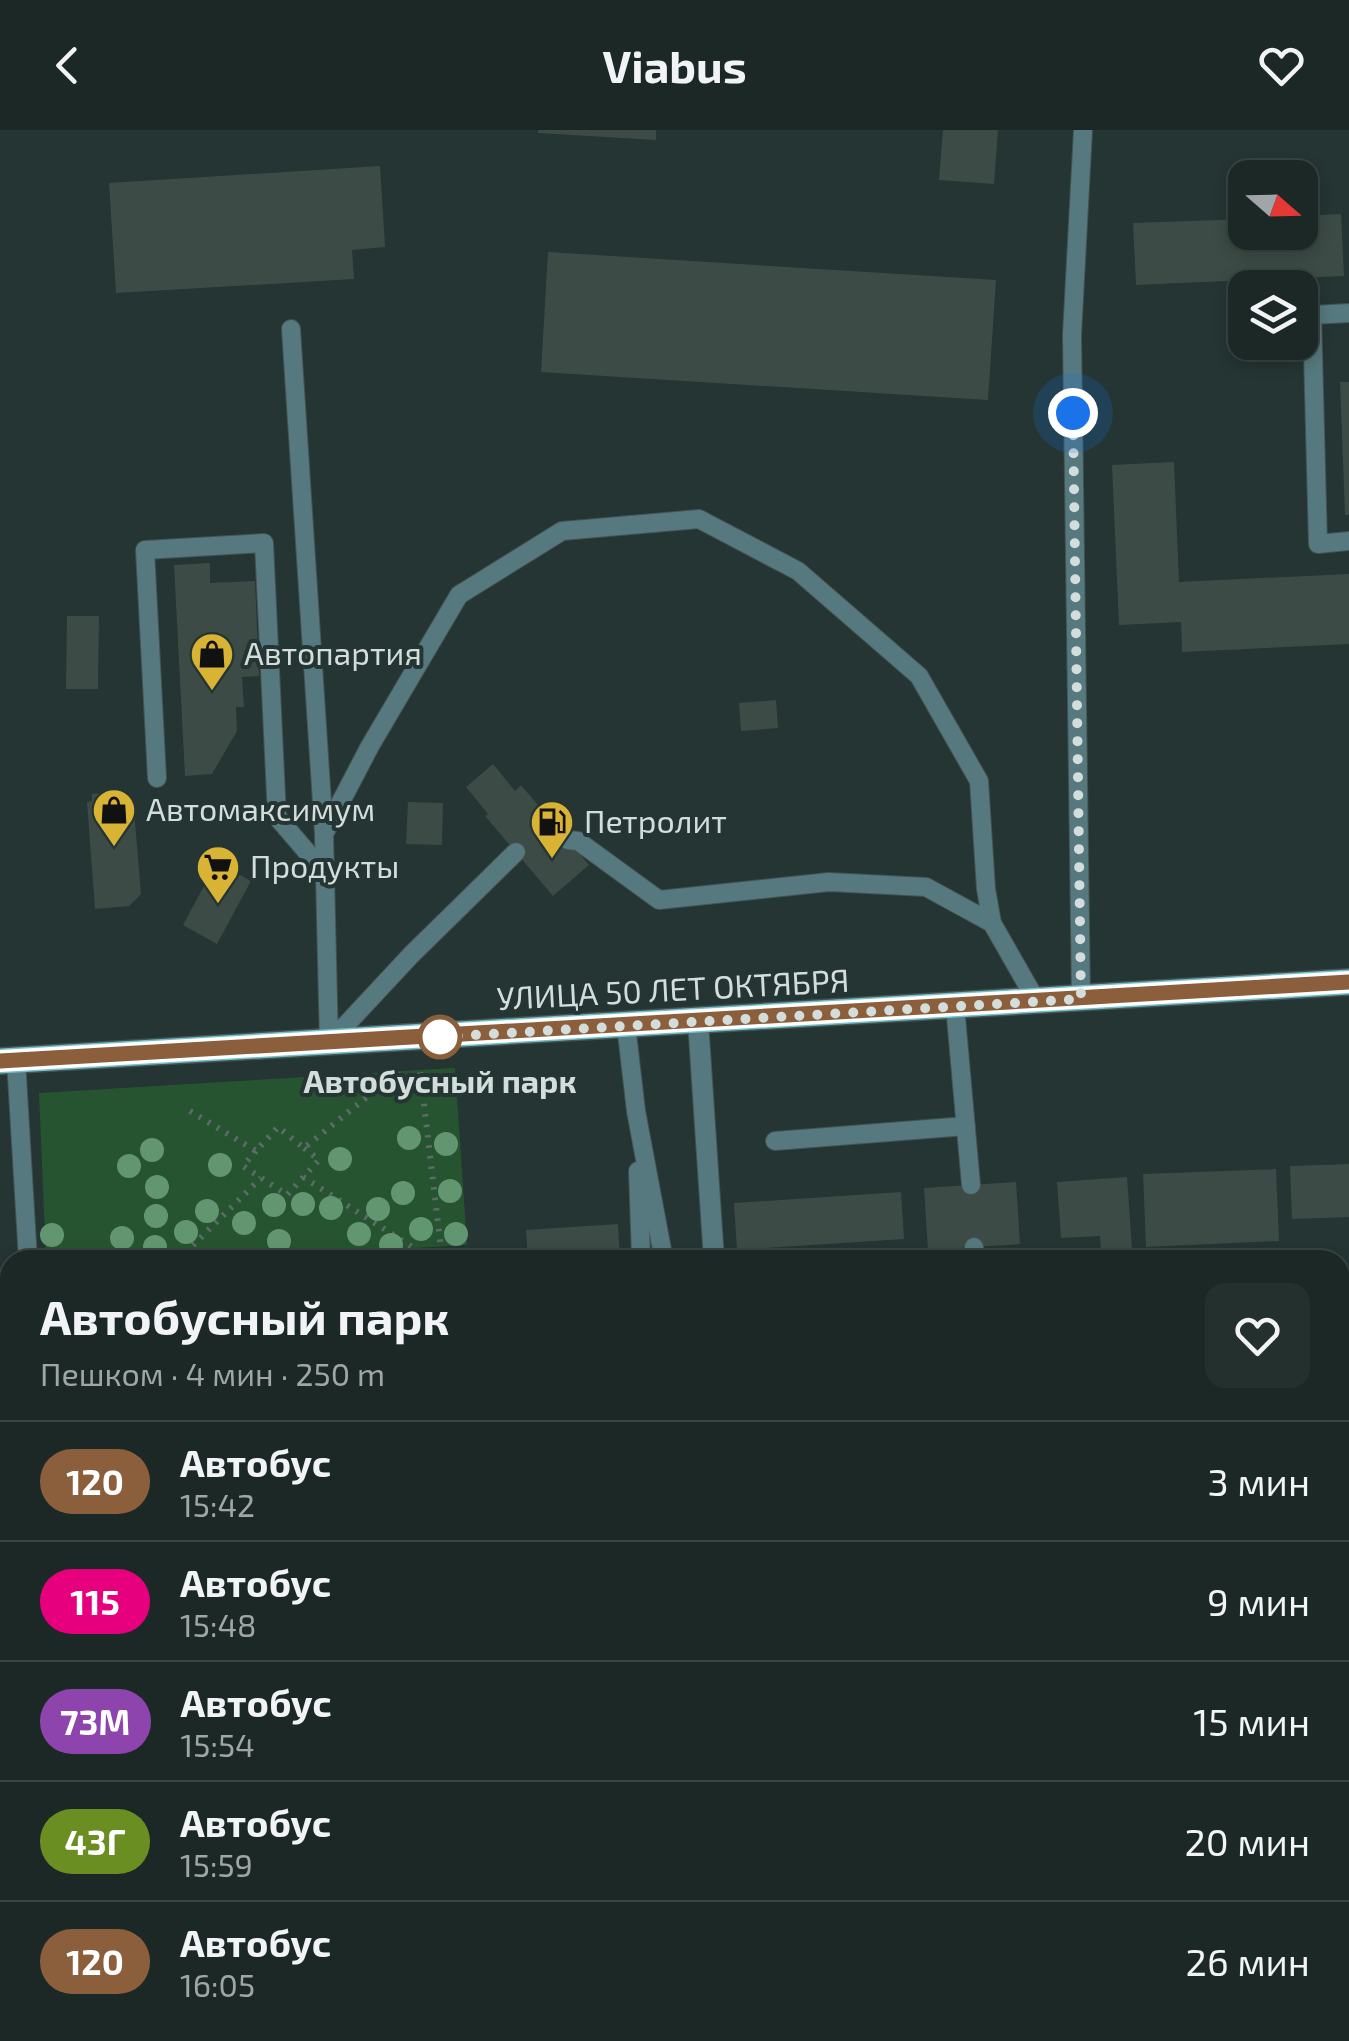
<!DOCTYPE html>
<html lang="ru">
<head>
<meta charset="utf-8">
<style>
  :root { --surface:#1b2826; --page:#24302e; --text:#f1f3f6; --muted:#a0a6a7; --line:#394443 }
  body { margin:0; font-family:"Exo 2",sans-serif; background:var(--page); color:var(--text); height:100vh; display:flex; flex-direction:column; font-size:38px; white-space:nowrap }
  * { box-sizing:border-box; margin:0 }
  p { font-size:32px; color:var(--muted) }
  .icon { flex:none; width:55px; height:55px; fill:none; stroke:currentColor; stroke-width:2; stroke-linecap:round; stroke-linejoin:round }
  .map { position:relative; flex:1; overflow:hidden }
  .details { position:absolute; left:0px; top:1120px; width:1350px; height:792px; display:flex; flex-direction:column; background:var(--surface); border-radius:30px 30px 0 0; box-shadow:0 5px 15px #0003,0 0 0 2px var(--line) }
  .details>* { flex:none }
  .badge { padding:0 20px; border-radius:32px; font-size:35px; line-height:65px }
  .needle { width:65px; rotate:110deg }
  .tools { position:absolute; left:1228px; top:30px; display:grid; gap:20px }
  .tools a { display:grid; place-items:center; width:90px; height:90px; border-radius:20px; background:var(--surface); box-shadow:0 5px 15px #0003,0 0 0 2px var(--line); font-size:50px }
  .you { position:absolute; width:50px; height:50px; margin:-25px; border:8px solid #fff; border-radius:50%; background:#1a73e8; box-shadow:0 0 0 15px #1a73e833 }
  .map>.badge { position:absolute; translate:-50% -50%; box-shadow:0 0 0 5px #fff }
  .round { display:grid; place-items:center; flex:none; width:105px; height:105px; border-radius:20px; background:var(--page) }
  .headline { display:flex; align-items:center; justify-content:space-between; height:170px; padding:0 40px }
  h1 { font-size:48px; font-weight:700; line-height:75px }
  ul { padding:0; list-style:none }
  li { display:flex; align-items:center; gap:30px; height:120px; padding:0 40px; border-top:2px solid var(--line) }
  li div { flex:1 }
  li b { display:block; font-size:38px }
  li em { font-style:normal }
  li .badge { min-width:110px; font-weight:700; text-align:center }
  header { display:flex; justify-content:space-between; align-items:center; height:130px; padding:0 40px; background:var(--surface); font-size:45px; font-weight:700 }
  .map>svg:first-child { display:block }
  .green { fill:#265431 }
  .building { fill:#3c4b45 }
  .lines { fill:none; stroke-linecap:round; stroke-linejoin:round }
  .service-casing { stroke:#445351; stroke-width:20 }
  .minor-casing { stroke:#445351; stroke-width:22 }
  .primary-casing { stroke:#445351; stroke-width:28 }
  .path { stroke:#5d6c6a; stroke-width:6; stroke-dasharray:2.5 8; stroke-linecap:butt }
  .service { stroke:#55797e; stroke-width:18 }
  .minor { stroke:#55797e; stroke-width:20 }
  .primary { stroke:#73c0cb; stroke-width:25 }
  .tree { fill:#629671 }
  .line-casing { stroke:#fff; stroke-width:22 }
  .line { stroke:#8b5e3c; stroke-width:15 }
  .walk { stroke:#d3dddc; stroke-width:10; stroke-dasharray:0 18 }
  .stop-dot { fill:#fff; stroke:#8b5e3c; stroke-width:5 }
  .labels { text-anchor:middle; stroke-width:8; stroke-linejoin:round; paint-order:stroke }
  .poi-label { font-size:32px; fill:#d3dddc; stroke:#243533; text-anchor:start }
  .street-label { font-size:32px; fill:#d3dddc; stroke:#243533 }
  .stop-label { font-size:32px; font-weight:bold; fill:#d3dddc; stroke:#243533 }
</style>
</head>
<body>
<header><svg class="icon" aria-label="back" viewBox="0 0 24 24"><path d="M15 5l-7 7 7 7"/></svg>Viabus<svg class="icon" aria-label="heart" viewBox="0 0 24 24"><path d="M12 20l-8-8c-3-5 5-10 8-4 3-6 11-1 8 4z"/></svg></header>
<div class="map">
<svg width="1349" height="1911" viewBox="0 0 1349 1911">
  <rect width="100%" height="100%" fill="#243533"/>
  <path class="green" d="M 455,938 L 467,1115 L 207,1130 L 46,1130 L 39,963 Z"/>
  <path class="building" d="M 538,0 L 656,0 L 656,10 L 538,3 Z
    M 943,0 L 998,0 L 994,54 L 939,50 Z
    M 380,36 L 385,117 L 352,120 L 354,149 L 116,163 L 109,53 Z
    M 1341,84 L 1344,146 L 1136,155 L 1133,93 L 1245,89 L 1245,102 L 1300,102 L 1300,86 Z
    M 548,122 L 996,150 L 988,270 L 541,242 Z
    M 1340,252 L 1349,252 L 1349,385 L 1345,385 Z
    M 1174,332 L 1179,452 L 1349,444 L 1349,514 L 1182,522 L 1181,492 L 1119,495 L 1112,335 Z
    M 210,433 L 210,453 L 255,451 L 259,546 L 242,547 L 244,577 L 236,577 L 237,601 L 212,644 L 185,646 L 174,435 Z
    M 67,486 L 99,486 L 98,559 L 66,559 Z
    M 776,570 L 778,598 L 741,601 L 739,573 Z
    M 493,634 L 515,661 L 521,655 L 589,735 L 553,766 L 485,686 L 488,684 L 466,657 Z
    M 115,662 L 116,670 L 133,668 L 141,764 L 129,776 L 95,779 L 87,672 L 92,671 L 92,664 Z
    M 408,672 L 443,673 L 442,715 L 406,714 Z
    M 217,732 L 251,751 L 217,814 L 183,795 Z
    M 1349,1034 L 1349,1087 L 1292,1089 L 1290,1036 Z
    M 1276,1039 L 1279,1111 L 1146,1117 L 1143,1044 Z
    M 1127,1047 L 1132,1119 L 1101,1121 L 1100,1106 L 1061,1108 L 1057,1052 Z
    M 1016,1052 L 1020,1114 L 928,1120 L 924,1058 Z
    M 901,1062 L 904,1109 L 737,1120 L 734,1073 Z
    M 618,1094 L 620,1130 L 528,1130 L 526,1100 Z
    M 1309,1123 L 1309,1130 L 1260,1130 L 1260,1126 Z
    M 0,1260 L 4,1260 L 10,1340 L 10,1592 L 0,1593 Z
    M 1349,1546 L 1349,1641 L 1340,1641 L 1340,1547 Z
    M 10,1594 L 10,1654 L 0,1654 L 0,1595 Z
    M 1340,1781 L 1349,1781 L 1349,1810 L 1340,1810 Z
    M 732,1902 L 792,1902 L 792,1911 L 732,1911 Z"/>
  <g class="lines">
    <g class="service-casing">
      <path id="service" d="M 1349,183 L 1312,185 L 1318,414 L 1349,411
        M 291,199 L 324,703
        M 157,648 L 145,420 L 264,413 L 277,687 L 325,743
        M 568,710 L 578,711 L 659,770 L 829,752 L 926,757 L 992,793 L 1037,872
        M 1081,869 L 1072,205 L 1083,0
        M 955,876 L 971,1055
        M 626,895 L 636,981 L 663,1125
        M 329,913 L 411,825 L 516,722
        M 329,914 L 324,704 L 370,616 L 459,465 L 562,401 L 699,389 L 798,441 L 919,546 L 979,651 L 986,759 L 992,793
        M 16,930 L 28,1130
        M 775,1011 L 966,996
        M 638,1041 L 641,1127
        M 974,1117 L 975,1130
        M 73,1902 L 73,1911
        M 675,1902 L 675,1911
        M 702,1902 L 702,1911"/>
    </g>
    <g class="minor-casing">
      <path id="minor" d="M 698,891 L 714,1130
        M 817,1902 L 817,1911"/>
    </g>
    <g class="primary-casing">
      <path id="primary" d="M 0,931 L 1349,852"/>
    </g>
    <path class="path" d="M 190,981 L 256,1021 L 278,997 L 304,1018 L 399,941
      M 256,1021 L 243,1036 L 287,1065 L 319,1030 L 304,1018
      M 303,1047 L 431,1129 L 442,1127 L 420,940
      M 178,1130 L 261,1048"/>
    <use href="#service" class="service"/>
    <use href="#minor" class="minor"/>
    <use href="#primary" class="primary"/>
  </g>
  <g class="tree">
    <circle cx="409" cy="1008" r="12"/>
    <circle cx="446" cy="1014" r="12"/>
    <circle cx="152" cy="1020" r="12"/>
    <circle cx="340" cy="1029" r="12"/>
    <circle cx="220" cy="1035" r="12"/>
    <circle cx="129" cy="1036" r="12"/>
    <circle cx="157" cy="1057" r="12"/>
    <circle cx="450" cy="1061" r="12"/>
    <circle cx="403" cy="1063" r="12"/>
    <circle cx="303" cy="1074" r="12"/>
    <circle cx="274" cy="1075" r="12"/>
    <circle cx="331" cy="1078" r="12"/>
    <circle cx="378" cy="1079" r="12"/>
    <circle cx="207" cy="1081" r="12"/>
    <circle cx="156" cy="1086" r="12"/>
    <circle cx="244" cy="1093" r="12"/>
    <circle cx="421" cy="1099" r="12"/>
    <circle cx="186" cy="1102" r="12"/>
    <circle cx="359" cy="1104" r="12"/>
    <circle cx="456" cy="1104" r="12"/>
    <circle cx="52" cy="1105" r="12"/>
    <circle cx="122" cy="1108" r="12"/>
    <circle cx="279" cy="1111" r="12"/>
    <circle cx="391" cy="1115" r="12"/>
    <circle cx="155" cy="1117" r="12"/>
  </g>
  <g class="lines">
    <g class="line-casing">
      <path id="line" d="M 0,931 L 1349,852"/>
    </g>
    <use href="#line" class="line"/>
    <path class="walk" d="M 440,907 L 1081,869 L 1073,283"/>
  </g>
  <defs>
    <g id="shop-pin" transform="scale(2.25)"><path d="M0 17L-7.5 6A9.5 9.5 0 1 1 7.5 6Z" fill="#d9b334" stroke="#243533"/><path d="M-5-2.5h2.3a2.7 3.5 0 0 1 5.4 0H5L5.5 6h-11ZM-1.5-2.5h3a1.5 2.3 0 0 0-3 0Z" fill="#111"/></g>
    <g id="fuel-pin" transform="scale(2.25)"><path d="M0 17L-7.5 6A9.5 9.5 0 1 1 7.5 6Z" fill="#d9b334" stroke="#243533"/><path d="M-5.5-6h7V0h2V4h1.3V-2.5L3-4.5l.8-.8L6-3V5H2.5V1h-1V6h-7ZM-4.2-4.7v3.2H.2V-4.7Z" fill="#111"/></g>
    <g id="supermarket-pin" transform="scale(2.25)"><path d="M0 17L-7.5 6A9.5 9.5 0 1 1 7.5 6Z" fill="#d9b334" stroke="#243533"/><path d="M-6-5.5h2.5l.6 2H6L4.5 2H-2.5L-4.4-4H-6ZM-1.5 3.2a1.3 1.3 0 1 0 .1 0ZM3 3.2a1.3 1.3 0 1 0 .1 0Z" fill="#111"/></g>
  </defs>
  <g fill-rule="evenodd">
    <use href="#shop-pin" x="212" y="524"/>
    <use href="#shop-pin" x="114" y="680"/>
    <use href="#fuel-pin" x="552" y="692"/>
    <use href="#supermarket-pin" x="218" y="737"/>
  </g>
  <circle class="stop-dot" cx="440" cy="907" r="20"/>
  <g class="labels">
    <g class="poi-label">
      <text x="244" y="535">Автопартия</text>
      <text x="146" y="691">Автомаксимум</text>
      <text x="584" y="703">Петролит</text>
      <text x="250" y="748">Продукты</text>
    </g>
    <g class="street-label">
      <text transform="translate(673 860) rotate(-3)" y="11">УЛИЦА 50 ЛЕТ ОКТЯБРЯ</text>
    </g>
    <g class="stop-label">
      <text x="440" y="963">Автобусный парк</text>
    </g>
  </g>
</svg>
<div class="tools">
<a><svg class="needle" viewBox="-14 -14 28 28"><path d="M0-13l5 13h-10z" fill="#e53935"/><path d="M0 13l5-13h-10z" fill="#a0a6a7"/></svg></a>
<a><svg class="icon" aria-label="layers" viewBox="0 0 24 24"><path d="M12 4l9 5-9 5-9-5zM3 14l9 5 9-5"/></svg></a>
</div>
<div class="you" style="left:1073px;top:283px"></div>
<section class="details">
<div class="headline"><div><h1>Автобусный парк</h1><p>Пешком · 4 мин · 250 m</p></div><a class="round"><svg class="icon" aria-label="heart" viewBox="0 0 24 24"><path d="M12 20l-8-8c-3-5 5-10 8-4 3-6 11-1 8 4z"/></svg></a></div>
<ul>
<li><span class="badge" style="background:#8b5e3c;color:#fff">120</span><div><b>Автобус</b><p>15:42</p></div><em>3 мин</em></li>
<li><span class="badge" style="background:#e6007e;color:#fff">115</span><div><b>Автобус</b><p>15:48</p></div><em>9 мин</em></li>
<li><span class="badge" style="background:#8e44ad;color:#fff">73М</span><div><b>Автобус</b><p>15:54</p></div><em>15 мин</em></li>
<li><span class="badge" style="background:#6b8e23;color:#fff">43Г</span><div><b>Автобус</b><p>15:59</p></div><em>20 мин</em></li>
<li><span class="badge" style="background:#8b5e3c;color:#fff">120</span><div><b>Автобус</b><p>16:05</p></div><em>26 мин</em></li>
</ul>
</section>
</div>
</body>
</html>
